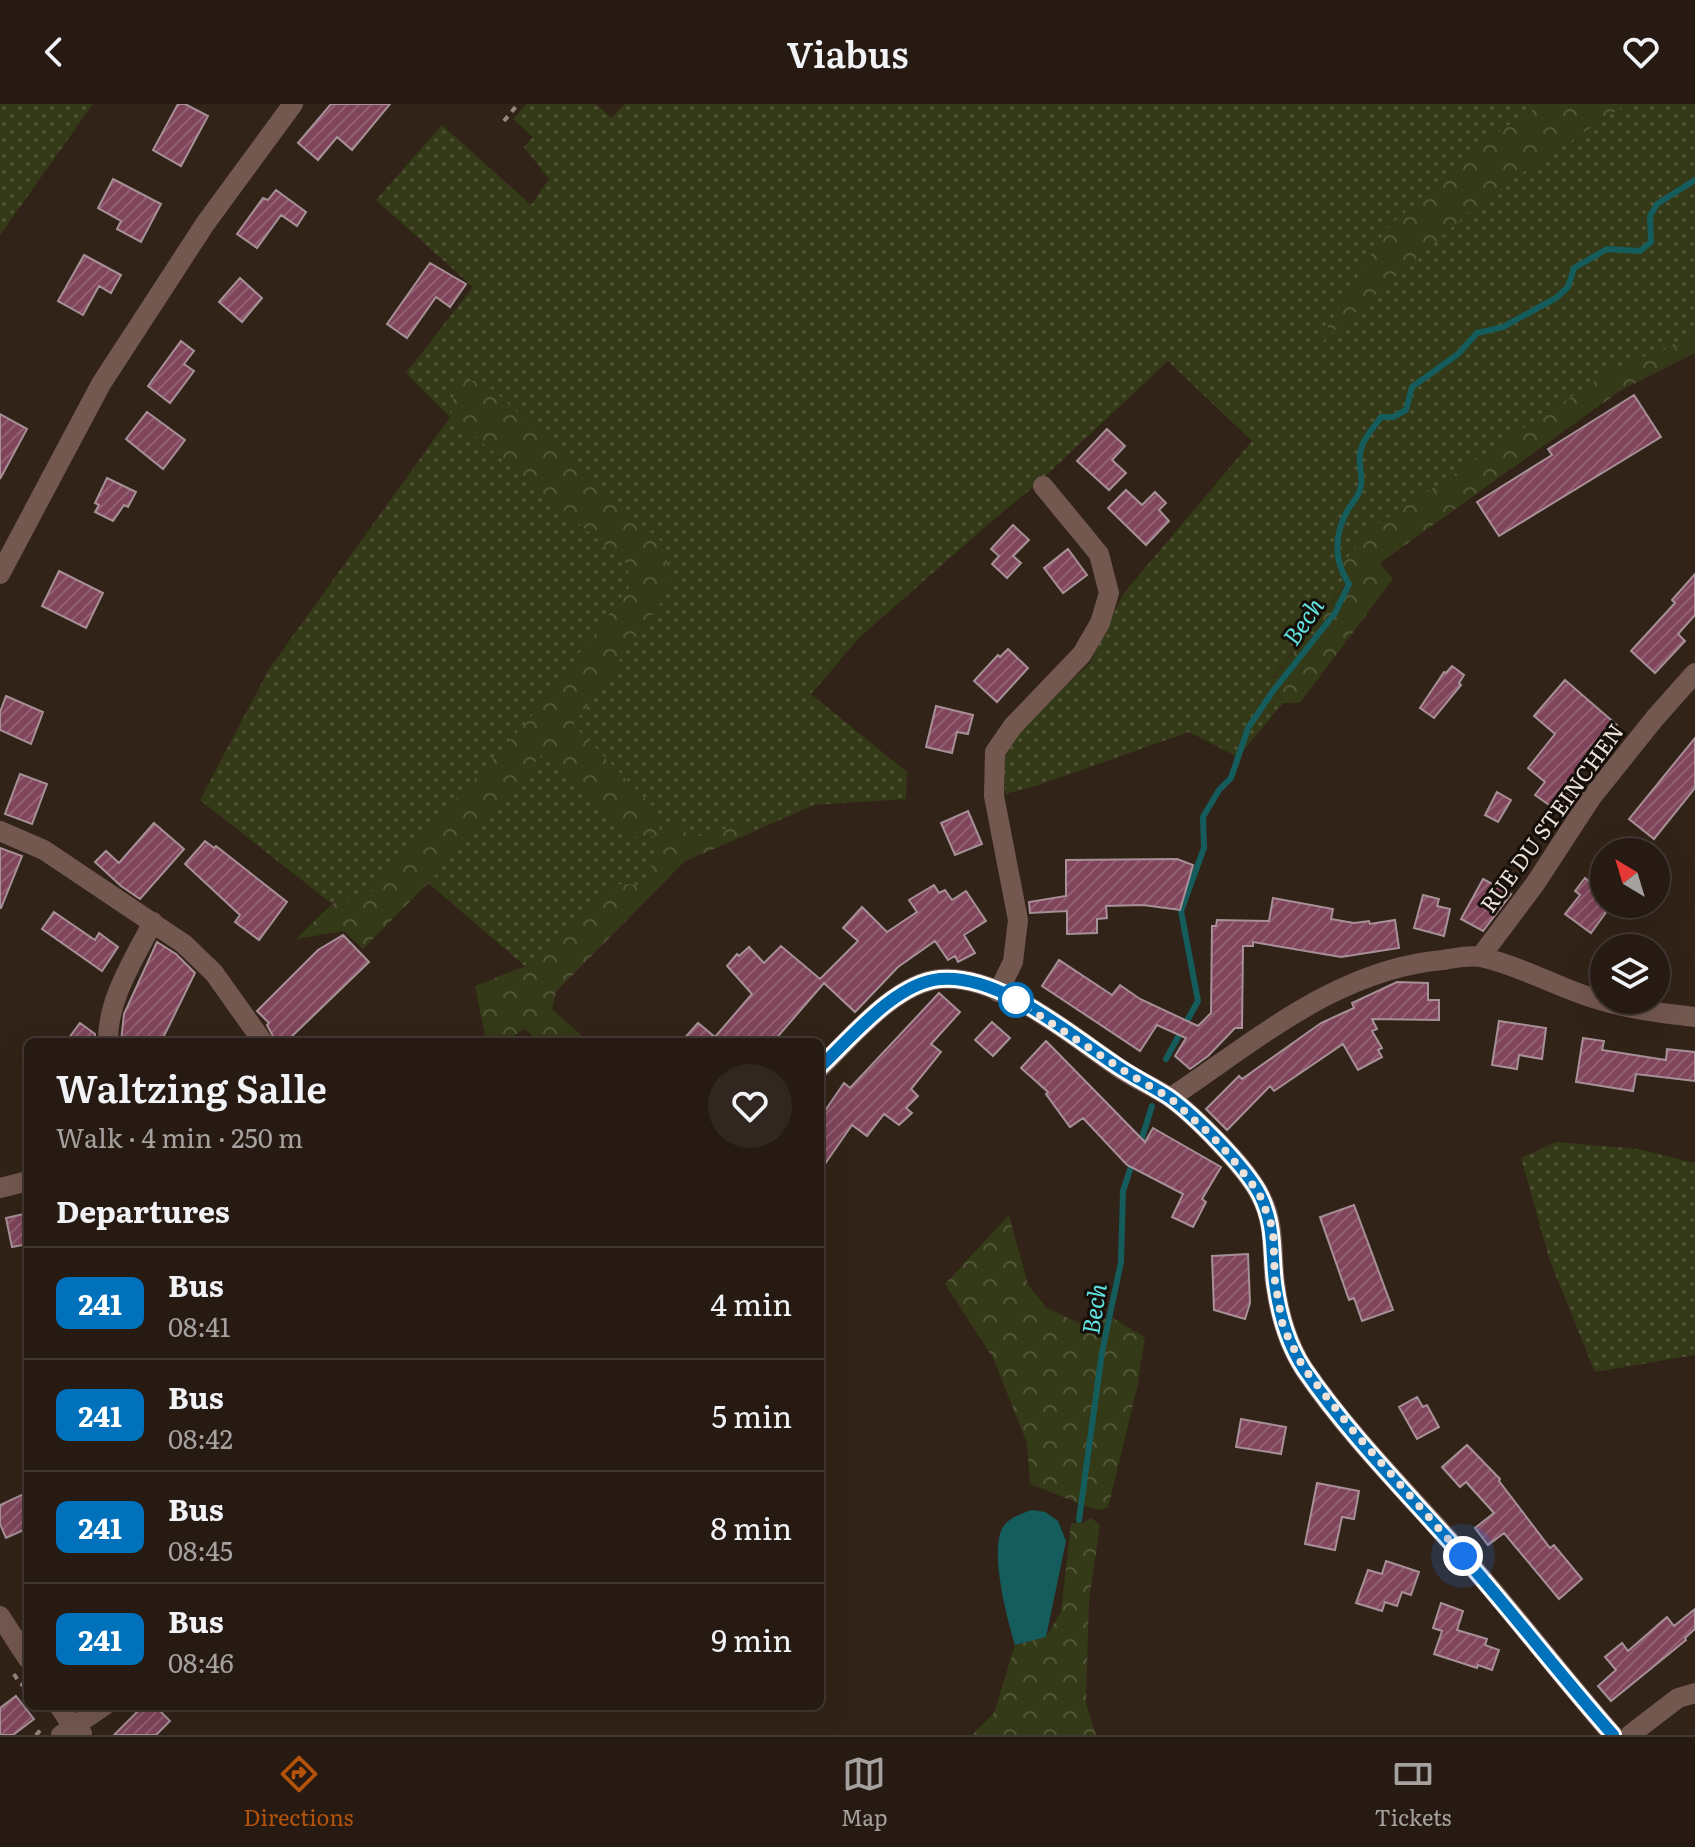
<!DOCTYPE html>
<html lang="en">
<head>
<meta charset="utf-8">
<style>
  :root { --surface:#261a12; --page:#322720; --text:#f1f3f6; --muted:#a4a19f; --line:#423832; --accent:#b45309 }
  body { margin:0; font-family:Literata,serif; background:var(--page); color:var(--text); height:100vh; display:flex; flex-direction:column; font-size:30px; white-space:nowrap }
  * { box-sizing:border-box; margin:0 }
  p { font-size:26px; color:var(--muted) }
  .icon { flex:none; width:44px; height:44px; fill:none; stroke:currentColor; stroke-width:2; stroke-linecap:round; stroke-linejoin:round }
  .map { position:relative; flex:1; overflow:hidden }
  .details { position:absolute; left:24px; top:934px; width:800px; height:672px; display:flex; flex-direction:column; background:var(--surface); border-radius:12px; box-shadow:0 8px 32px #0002,0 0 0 2px var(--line) }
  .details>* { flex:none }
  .badge { padding:0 16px; border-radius:12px; font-size:28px; line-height:52px }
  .needle { width:52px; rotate:322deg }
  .buttons { position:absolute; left:1590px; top:734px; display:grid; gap:16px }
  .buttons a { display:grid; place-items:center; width:80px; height:80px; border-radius:50%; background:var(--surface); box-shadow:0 8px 32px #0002,0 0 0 2px var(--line); font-size:40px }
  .you { position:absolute; width:40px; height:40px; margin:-20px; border:6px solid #fff; border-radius:50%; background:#1a73e8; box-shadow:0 0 0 12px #1a73e833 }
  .map>.badge { position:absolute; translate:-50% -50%; box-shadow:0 0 0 4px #fff }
  h2 { padding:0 32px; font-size:30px; line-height:72px }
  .round { display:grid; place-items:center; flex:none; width:84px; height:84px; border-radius:42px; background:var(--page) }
  .headline { display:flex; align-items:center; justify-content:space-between; height:136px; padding:0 32px }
  h1 { font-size:38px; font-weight:600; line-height:60px }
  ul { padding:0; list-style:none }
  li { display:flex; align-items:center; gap:24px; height:112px; padding:0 32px; border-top:2px solid var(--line) }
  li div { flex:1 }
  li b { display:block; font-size:30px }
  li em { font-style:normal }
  li .badge { min-width:88px; font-weight:700; text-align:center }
  header { display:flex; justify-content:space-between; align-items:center; height:104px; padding:0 32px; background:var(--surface); font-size:36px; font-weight:600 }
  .tab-bar { display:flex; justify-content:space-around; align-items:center; height:112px; border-top:2px solid var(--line); background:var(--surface); font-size:22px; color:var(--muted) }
  .tab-bar a { display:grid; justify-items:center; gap:4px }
  .tab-bar .active { color:var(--accent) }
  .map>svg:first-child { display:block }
  .grass { fill:url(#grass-dots) }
  .forest { fill:url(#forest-crowns) }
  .water { fill:#155c5d }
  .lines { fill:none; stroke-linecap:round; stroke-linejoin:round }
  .stream { stroke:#155c5d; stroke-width:6 }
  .building { fill:url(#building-hatch); stroke:#a79097; stroke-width:2 }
  .path { stroke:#93877e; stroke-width:4; stroke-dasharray:6 6; stroke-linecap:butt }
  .minor { stroke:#735850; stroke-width:20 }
  .line-casing { stroke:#fff; stroke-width:18 }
  .line { stroke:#0072bc; stroke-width:12 }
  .walk { stroke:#ece2da; stroke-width:8; stroke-dasharray:0 14.4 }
  .stop-dot { fill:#fff; stroke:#0072bc; stroke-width:4 }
  .labels { text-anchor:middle; stroke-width:6; stroke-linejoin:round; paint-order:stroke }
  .street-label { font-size:22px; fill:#ece2da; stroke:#150e09 }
  .water-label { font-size:24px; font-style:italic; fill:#60e2e2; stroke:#150e09 }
</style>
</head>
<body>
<header><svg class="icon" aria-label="back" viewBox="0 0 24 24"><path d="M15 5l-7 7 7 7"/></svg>Viabus<svg class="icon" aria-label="heart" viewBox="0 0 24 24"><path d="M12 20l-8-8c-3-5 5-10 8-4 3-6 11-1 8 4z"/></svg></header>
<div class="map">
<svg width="1695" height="1631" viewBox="0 0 1695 1631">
  <defs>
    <pattern id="grass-dots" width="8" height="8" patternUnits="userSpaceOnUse" patternTransform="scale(2)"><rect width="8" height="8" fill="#343917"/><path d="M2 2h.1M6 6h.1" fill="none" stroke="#525538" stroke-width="1.8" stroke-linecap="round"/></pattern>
    <pattern id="forest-crowns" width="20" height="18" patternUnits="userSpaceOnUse" patternTransform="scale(2)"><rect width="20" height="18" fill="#343917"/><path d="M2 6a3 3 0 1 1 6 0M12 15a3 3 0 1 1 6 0" fill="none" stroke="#525538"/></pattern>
    <pattern id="building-hatch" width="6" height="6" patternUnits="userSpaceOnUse" patternTransform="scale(2)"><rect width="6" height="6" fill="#80455b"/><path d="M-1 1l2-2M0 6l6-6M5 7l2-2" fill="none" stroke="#926072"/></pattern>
  </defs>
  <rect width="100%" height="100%" fill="#322318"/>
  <path class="grass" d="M 0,0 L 93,0 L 0,131 Z
    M 526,0 L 596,0 L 611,14 L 625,0 L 1542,0 L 1500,27 L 1386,125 L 1491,89 L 1627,0 L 1695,0 L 1695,231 L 1609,268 L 1368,427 L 1347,478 L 1270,577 L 1273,587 L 1283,599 L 1238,653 L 1189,628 L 1039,681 L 1005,690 L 1004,655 L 1019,626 L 1090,559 L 1123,490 L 1252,337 L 1168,257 L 1039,378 L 985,423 L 860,533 L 811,590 L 907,668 L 906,695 L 814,701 L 748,730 L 741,721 L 693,734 L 660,728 L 656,706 L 573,621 L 671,484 L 451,312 L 626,459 L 632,480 L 532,612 L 371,788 L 332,800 L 200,696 L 269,565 L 450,313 L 406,269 L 473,183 L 376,96 L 442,21 L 531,101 L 549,75 L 524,43 L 533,33 L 513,15 Z
    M 543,649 L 635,733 L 657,732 L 654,756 L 643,781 L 619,781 L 525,862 L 428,779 Z
    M 1556,1038 L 1638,1045 L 1695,1059 L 1695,1251 L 1595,1268 L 1550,1157 L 1521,1054 Z"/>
  <path class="forest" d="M 1542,0 L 1627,0 L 1491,89 L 1315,244 L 1386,125 L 1500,27 Z
    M 1695,231 L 1695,249 L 1620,287 L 1380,459 L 1393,475 L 1300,599 L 1283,599 L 1273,587 L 1270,578 L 1347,479 L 1339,465 L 1368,427 L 1609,268 Z
    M 456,274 L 485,279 L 664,440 L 671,484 L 573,621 L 656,706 L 660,728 L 674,719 L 693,734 L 741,721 L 748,730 L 684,758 L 556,888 L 552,905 L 589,938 L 540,938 L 525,925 L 503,938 L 485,933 L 475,882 L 525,862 L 619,780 L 643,781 L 654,756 L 657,732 L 635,733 L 543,649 L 428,779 L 363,845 L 344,827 L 296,835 L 332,800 L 371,788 L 532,612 L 632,480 L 626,459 L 451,312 Z
    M 1009,1111 L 1028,1181 L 1047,1204 L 1083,1221 L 1111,1213 L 1145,1233 L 1137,1284 L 1108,1404 L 1096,1406 L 1030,1380 L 1027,1339 L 993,1254 L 945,1180 Z
    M 1091,1414 L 1100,1421 L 1089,1496 L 1086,1599 L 1096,1631 L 972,1631 L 994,1609 L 1015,1541 L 1046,1533 L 1061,1508 L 1071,1419 L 1083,1419 Z"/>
  <path class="water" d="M 1032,1406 L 1045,1408 L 1058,1417 L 1066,1437 L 1046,1533 L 1015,1541 C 1007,1514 991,1453 1001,1427 C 1006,1414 1021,1410 1032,1406 Z"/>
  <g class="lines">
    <path class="stream" d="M 1166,955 L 1198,897 L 1181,807 L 1204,744 L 1203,713 L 1219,686 L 1231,674 L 1248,624 L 1273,587 L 1335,509 L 1349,480 C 1333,456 1334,429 1349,404 C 1352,399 1357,394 1359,388 C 1365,375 1358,364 1360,351 C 1361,336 1373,325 1381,313 L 1393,313 L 1406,306 L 1412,283 L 1458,250 L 1477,229 L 1503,223 L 1556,194 L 1568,183 L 1574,164 L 1607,145 L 1640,147 L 1651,138 L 1650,112 L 1657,100 L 1695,76
      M 1140,1040 L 1152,1002
      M 1079,1416 L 1102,1248 L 1121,1158 L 1123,1087 L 1133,1057"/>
  </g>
  <path class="building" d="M 178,0 L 185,0 L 208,12 L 181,62 L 153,46 Z
    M 331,0 L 390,0 L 352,46 L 337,33 L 318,56 L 298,39 Z
    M 113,75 L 161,100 L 141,138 L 117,125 L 121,117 L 98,104 Z
    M 276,86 L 306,108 L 297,122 L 281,111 L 257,144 L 237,130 L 263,94 L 268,96 Z
    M 84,151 L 121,171 L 111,189 L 99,182 L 83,211 L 58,197 Z
    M 430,159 L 466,180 L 450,203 L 436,193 L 407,234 L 387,220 Z
    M 240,174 L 262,194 L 242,218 L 219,198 Z
    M 181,237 L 194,247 L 184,260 L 194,267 L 170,299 L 148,282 Z
    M 1634,291 L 1661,333 L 1499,432 L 1477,398 L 1552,351 L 1548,345 Z
    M 147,308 L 185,336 L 163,365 L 126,335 Z
    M 0,310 L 27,325 L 0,375 Z
    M 1107,325 L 1125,342 L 1112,356 L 1126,369 L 1109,386 L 1077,357 Z
    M 107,374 L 136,388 L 128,403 L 124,401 L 113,417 L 95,408 L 99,401 L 95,399 Z
    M 1126,386 L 1142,401 L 1155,388 L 1166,399 L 1159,406 L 1169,417 L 1146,441 L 1108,404 Z
    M 1013,421 L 1029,436 L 1013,452 L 1021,459 L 1007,474 L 992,460 L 999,452 L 991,445 Z
    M 1068,445 L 1087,471 L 1063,489 L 1044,464 Z
    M 59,467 L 103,489 L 86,524 L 42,502 Z
    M 1695,470 L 1695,511 L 1678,530 L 1685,537 L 1655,569 L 1631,547 L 1675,499 L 1672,496 Z
    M 1008,545 L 1028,564 L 997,598 L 974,577 L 998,551 L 1000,553 Z
    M 1452,562 L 1464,571 L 1459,579 L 1461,581 L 1434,614 L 1420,604 L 1444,568 L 1446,569 Z
    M 1565,576 L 1617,621 L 1569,677 L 1578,683 L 1559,708 L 1535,691 L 1545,678 L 1528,664 L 1555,630 L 1534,612 Z
    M 6,592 L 43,608 L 31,640 L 0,626 L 0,608 Z
    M 936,602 L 973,611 L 968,630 L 957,628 L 952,649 L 926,643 Z
    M 1695,634 L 1695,684 L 1654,735 L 1629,715 Z
    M 20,670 L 47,680 L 32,720 L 5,710 Z
    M 1497,688 L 1511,696 L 1498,718 L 1485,711 Z
    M 968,707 L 982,740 L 955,751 L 941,719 Z
    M 154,719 L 184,745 L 140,795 L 121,782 L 95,758 L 106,747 L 119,759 Z
    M 205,737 L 214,744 L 216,742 L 287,798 L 259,836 L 235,818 L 240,811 L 185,760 Z
    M 0,744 L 22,752 L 1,804 L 0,804 Z
    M 1177,755 L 1193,761 L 1180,806 L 1143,801 L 1106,802 L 1107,814 L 1097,815 L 1097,829 L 1067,830 L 1067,807 L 1030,809 L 1029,798 L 1066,792 L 1066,756 Z
    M 1585,774 L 1604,789 L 1604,800 L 1612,800 L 1591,829 L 1565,810 L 1580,791 L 1575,787 Z
    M 1483,775 L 1511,790 L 1483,827 L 1461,815 Z
    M 934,781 L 939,789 L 945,786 L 952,796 L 966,787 L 986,817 L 964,831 L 975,849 L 958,858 L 955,852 L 948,856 L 935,837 L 898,863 L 855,908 L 824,879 L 773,938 L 681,938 L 698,919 L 715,933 L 752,890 L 727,862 L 737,850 L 739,852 L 749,843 L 764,859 L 781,842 L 820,875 L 858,837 L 843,824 L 862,803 L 887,828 L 917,808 L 909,796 Z
    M 1423,791 L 1439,795 L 1437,802 L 1450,805 L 1444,832 L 1414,824 Z
    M 1273,794 L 1333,805 L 1331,815 L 1354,819 L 1369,817 L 1370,820 L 1395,816 L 1399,844 L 1341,853 L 1253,838 L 1253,842 L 1243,842 L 1242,924 L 1235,924 L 1208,952 L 1190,965 L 1175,952 L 1186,934 L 1157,921 L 1140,947 L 1042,882 L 1059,856 L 1112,891 L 1120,881 L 1140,895 L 1198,922 L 1211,909 L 1212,822 L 1216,822 L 1217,816 L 1269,817 Z
    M 54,808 L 95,836 L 99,829 L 118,843 L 102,867 L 42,825 Z
    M 343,831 L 369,858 L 286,938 L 276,938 L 267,921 L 269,919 L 257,907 L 318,846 Z
    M 157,838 L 176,850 L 195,869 L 161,938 L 121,938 L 124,910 Z
    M 1397,878 L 1428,879 L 1428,896 L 1439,896 L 1439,916 L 1372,915 L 1377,925 L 1372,927 L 1382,944 L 1378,946 L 1382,953 L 1358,966 L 1343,940 L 1274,987 L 1270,982 L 1227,1026 L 1206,1005 L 1239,972 L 1242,975 L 1321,919 L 1354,904 L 1352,899 Z
    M 939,889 L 960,908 L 931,940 L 941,948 L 911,985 L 918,992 L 906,1004 L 912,1009 L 899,1021 L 884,1010 L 867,1032 L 852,1021 L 820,1067 L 820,1014 L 844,979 L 850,984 Z
    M 1499,917 L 1546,924 L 1542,955 L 1519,951 L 1517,965 L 1492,961 Z
    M 992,918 L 1010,934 L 993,952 L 975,936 Z
    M 80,919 L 95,930 L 95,938 L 66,938 Z
    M 1583,934 L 1604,937 L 1602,946 L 1666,956 L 1667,945 L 1695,948 L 1695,977 L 1636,970 L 1633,987 L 1576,978 Z
    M 1046,937 L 1145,1038 L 1153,1024 L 1221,1063 L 1202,1095 L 1206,1098 L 1193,1123 L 1172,1113 L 1183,1090 L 1127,1061 L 1083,1014 L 1070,1023 L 1046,990 L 1048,988 L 1021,964 Z
    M 1354,1101 L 1393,1206 L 1362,1217 L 1354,1194 L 1349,1196 L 1320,1113 Z
    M 28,1109 L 28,1140 L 12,1143 L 6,1114 Z
    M 1248,1150 L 1250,1199 L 1245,1215 L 1214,1206 L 1212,1152 Z
    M 1417,1293 L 1423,1303 L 1427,1301 L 1439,1323 L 1417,1335 L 1399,1303 Z
    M 1241,1315 L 1286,1323 L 1281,1350 L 1236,1343 Z
    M 1467,1341 L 1500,1375 L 1499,1377 L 1550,1444 L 1554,1441 L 1582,1475 L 1559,1495 L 1504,1429 L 1488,1441 L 1475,1424 L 1494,1409 L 1466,1378 L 1460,1383 L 1442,1363 Z
    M 1317,1379 L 1359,1387 L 1354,1415 L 1342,1413 L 1335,1446 L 1305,1440 Z
    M 28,1388 L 28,1424 L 6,1434 L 0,1420 L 0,1401 Z
    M 1386,1457 L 1419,1468 L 1411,1491 L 1402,1488 L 1397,1502 L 1385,1498 L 1382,1507 L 1356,1499 L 1368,1466 L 1382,1470 Z
    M 1441,1499 L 1463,1507 L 1457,1526 L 1487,1535 L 1485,1541 L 1499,1546 L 1492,1566 L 1478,1561 L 1477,1564 L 1434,1550 L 1442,1527 L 1433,1524 Z
    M 1695,1505 L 1695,1525 L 1685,1534 L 1686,1536 L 1611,1597 L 1598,1582 L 1616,1566 L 1605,1553 L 1622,1539 L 1628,1547 L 1667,1513 L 1674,1522 Z
    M 16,1592 L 34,1615 L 13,1631 L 0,1631 L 0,1604 Z
    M 143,1602 L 155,1602 L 170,1617 L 156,1631 L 114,1631 Z"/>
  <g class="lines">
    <path class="path" d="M 504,17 L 518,0
      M 14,1570 L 20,1580 L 28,1583
      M 36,1631 L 43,1623"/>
    <path class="minor" d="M 0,470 L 101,280 L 205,120 L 293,0
      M 0,727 L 44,746 L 184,840 L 214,869 L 263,938
      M 1481,852 L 1535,780 L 1591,694 L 1655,614 L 1695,569
      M 998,888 L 1013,858 L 1018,816 L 994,692 L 995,648 L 1013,622 L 1082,550 L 1100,519 L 1109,489 L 1099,450 L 1043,382
      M 108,938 C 107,896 134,855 153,818
      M 820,964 C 851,934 895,879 940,875 C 1001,870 1073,933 1122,966 C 1137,976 1154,983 1169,993 C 1194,1011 1246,1063 1260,1091 C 1276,1121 1271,1147 1275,1179 C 1279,1209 1287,1239 1304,1265 C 1350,1333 1411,1392 1465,1454 C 1516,1512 1562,1573 1613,1631
      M 1170,994 C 1256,937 1337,865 1443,856 C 1456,854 1473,850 1485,854 C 1523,863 1557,883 1593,894 C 1627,905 1660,909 1695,913
      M 0,1084 L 28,1077
      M 0,1512 L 28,1555
      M 59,1602 L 73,1623 L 82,1629
      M 61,1631 L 104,1602
      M 1630,1631 L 1678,1594 L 1695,1589"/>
  </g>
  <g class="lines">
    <g class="line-casing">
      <path id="line" d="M 820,963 C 851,934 895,879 940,875 C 1000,870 1069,930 1117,962 C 1133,973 1152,982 1169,993 C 1194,1011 1246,1063 1260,1091 C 1275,1121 1271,1147 1275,1179 C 1279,1209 1287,1239 1304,1265 C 1349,1331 1408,1390 1461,1450 C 1513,1509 1561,1572 1613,1631"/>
    </g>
    <use href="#line" class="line"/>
    <path class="walk" d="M 1016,896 L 1129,970 L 1170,994 L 1211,1031 L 1231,1053 L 1259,1089 L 1273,1125 L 1275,1178 L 1283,1223 L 1303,1263 L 1355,1329 L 1463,1452"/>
  </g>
  <circle class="stop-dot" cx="1016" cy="896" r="16"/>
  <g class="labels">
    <g class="street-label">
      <text transform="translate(1552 714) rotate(-54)" y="8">RUE DU STEINCHEN</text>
    </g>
    <g class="water-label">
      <text transform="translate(1304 518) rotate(-55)" y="8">Bech</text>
      <text transform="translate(1095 1205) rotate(-81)" y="8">Bech</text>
    </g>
  </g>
</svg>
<div class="buttons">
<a><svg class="needle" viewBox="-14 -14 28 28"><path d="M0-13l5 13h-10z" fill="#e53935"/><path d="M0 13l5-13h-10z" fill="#a4a19f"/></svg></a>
<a><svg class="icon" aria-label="layers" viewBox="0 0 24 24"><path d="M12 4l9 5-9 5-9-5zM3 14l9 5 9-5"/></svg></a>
</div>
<div class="you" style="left:1463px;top:1452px"></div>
<section class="details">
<div class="headline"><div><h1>Waltzing Salle</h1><p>Walk · 4 min · 250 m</p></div><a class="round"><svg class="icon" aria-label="heart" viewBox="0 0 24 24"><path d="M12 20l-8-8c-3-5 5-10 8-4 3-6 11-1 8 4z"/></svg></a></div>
<h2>Departures</h2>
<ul>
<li><span class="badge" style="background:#0072bc;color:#fff">241</span><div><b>Bus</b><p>08:41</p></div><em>4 min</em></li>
<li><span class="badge" style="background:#0072bc;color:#fff">241</span><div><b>Bus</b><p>08:42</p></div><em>5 min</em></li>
<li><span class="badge" style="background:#0072bc;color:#fff">241</span><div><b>Bus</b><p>08:45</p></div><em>8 min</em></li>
<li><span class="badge" style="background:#0072bc;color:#fff">241</span><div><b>Bus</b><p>08:46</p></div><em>9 min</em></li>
</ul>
</section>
</div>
<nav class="tab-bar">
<a class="active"><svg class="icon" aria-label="directions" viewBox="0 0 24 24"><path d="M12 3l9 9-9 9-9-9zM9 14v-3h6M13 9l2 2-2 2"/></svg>Directions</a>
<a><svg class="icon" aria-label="map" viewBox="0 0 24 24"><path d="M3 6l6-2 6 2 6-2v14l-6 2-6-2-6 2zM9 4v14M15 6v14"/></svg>Map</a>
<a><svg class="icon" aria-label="tickets" viewBox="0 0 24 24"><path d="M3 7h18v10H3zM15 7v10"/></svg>Tickets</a>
</nav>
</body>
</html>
